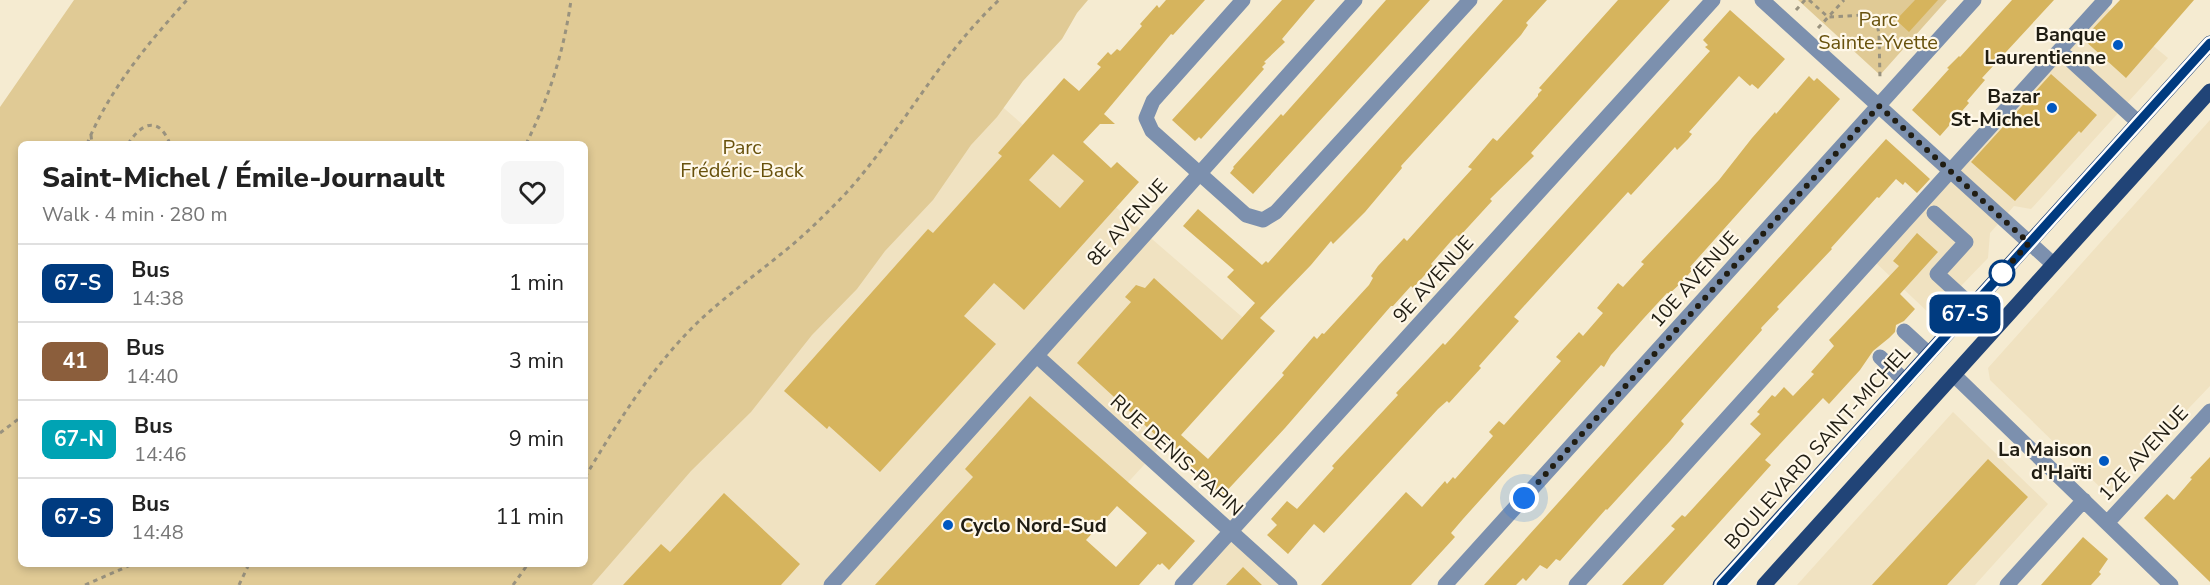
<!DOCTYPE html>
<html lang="en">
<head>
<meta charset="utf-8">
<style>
  :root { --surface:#fff; --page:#f6f6f6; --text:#222; --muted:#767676; --line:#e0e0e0 }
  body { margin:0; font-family:"Nunito Sans",sans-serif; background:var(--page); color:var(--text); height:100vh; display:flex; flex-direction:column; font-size:22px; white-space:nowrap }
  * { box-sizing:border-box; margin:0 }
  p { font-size:20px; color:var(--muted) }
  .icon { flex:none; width:33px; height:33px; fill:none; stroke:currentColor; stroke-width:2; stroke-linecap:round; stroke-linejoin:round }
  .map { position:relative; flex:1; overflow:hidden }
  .details { position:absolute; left:18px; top:141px; width:570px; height:426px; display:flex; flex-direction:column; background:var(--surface); border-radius:9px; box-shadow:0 3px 9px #0003 }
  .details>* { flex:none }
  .badge { padding:0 12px; border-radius:9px; font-size:21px; line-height:39px }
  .you { position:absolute; width:30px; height:30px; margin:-15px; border:4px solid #fff; border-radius:50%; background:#1a73e8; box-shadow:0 0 0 9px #1a73e833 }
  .map>.badge { position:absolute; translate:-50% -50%; box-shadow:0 0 0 3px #fff }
  .round { display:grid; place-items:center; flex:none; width:63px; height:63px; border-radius:9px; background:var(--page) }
  .summary { display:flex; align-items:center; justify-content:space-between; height:102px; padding:0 24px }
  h1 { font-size:28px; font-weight:800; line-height:45px }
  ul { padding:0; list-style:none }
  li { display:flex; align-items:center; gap:18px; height:78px; padding:0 24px; border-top:2px solid var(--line) }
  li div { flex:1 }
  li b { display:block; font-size:22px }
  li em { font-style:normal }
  li .badge { min-width:66px; font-weight:700; text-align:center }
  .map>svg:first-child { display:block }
  .built { fill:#f0e2c1 }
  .green { fill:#e0ca95; fill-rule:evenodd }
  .building { fill:#d6b45d; fill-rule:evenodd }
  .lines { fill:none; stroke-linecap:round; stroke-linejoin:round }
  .path { stroke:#99927e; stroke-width:3; stroke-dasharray:4.5 4.5; stroke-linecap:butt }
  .minor { stroke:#7c90ae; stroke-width:15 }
  .major { stroke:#214477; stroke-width:15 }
  .line-casing { stroke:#fff; stroke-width:14 }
  .line { stroke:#003b80; stroke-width:9 }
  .walk { stroke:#201d13; stroke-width:6; stroke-dasharray:0 10.8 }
  .poi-dot { fill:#0058c1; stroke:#fff8e9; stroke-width:2 }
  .stop-dot { fill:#fff; stroke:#003b80; stroke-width:3 }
  .labels { text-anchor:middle; stroke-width:4.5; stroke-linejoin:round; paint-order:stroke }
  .park-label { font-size:20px; fill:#68510c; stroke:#fff8e9 }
  .poi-label { font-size:20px; font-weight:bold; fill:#201d13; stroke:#fff8e9; text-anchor:end }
  .street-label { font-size:20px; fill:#201d13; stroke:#fff8e9 }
</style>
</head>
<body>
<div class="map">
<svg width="2210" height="585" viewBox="0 0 2210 585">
  <rect width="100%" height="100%" fill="#f5ebd1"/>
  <path class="built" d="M 2106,7 L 2168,58 L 2031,209 L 2014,206 L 1990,233 L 1988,258 L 1932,316 L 1874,261 Z
    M 997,102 L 1145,233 L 1263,335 L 1034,585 L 581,585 Z
    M 2210,120 L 2210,386 L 2107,494 L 1990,380 L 1988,368 Z
    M 1953,412 L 2048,504 L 1975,585 L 1797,585 Z
    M 1231,531 L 1291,585 L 1182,585 Z"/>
  <path class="green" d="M 74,0 L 1088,0 L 1077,13 L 1062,39 L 1023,81 L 997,117 L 971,145 L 933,200 L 885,251 L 857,289 L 812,335 L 751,412 L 691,471 L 592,585 L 0,585 L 0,107 ZM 21,144 L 585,144 L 585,564 L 21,564 Z
    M 1798,0 L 1947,0 L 1880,75 Z"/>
  <path class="building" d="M 1166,0 L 1205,0 L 1173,35 L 1171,34 L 1104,114 L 1115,124 L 1100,124 L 1083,142 L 1111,168 L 1117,162 L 1139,182 L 1024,310 L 994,283 L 964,316 L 996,344 L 880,472 L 829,426 L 827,429 L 784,391 L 928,229 L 933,233 L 1002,156 L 998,153 L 1064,78 L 1079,91 L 1101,67 L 1097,64 L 1108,52 L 1111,55 L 1117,49 L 1120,51 L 1142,26 L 1140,24 L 1157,5 L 1159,8 ZM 1053,154 L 1084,181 L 1060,208 L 1029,180 Z
    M 1282,0 L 1315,0 L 1282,39 L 1285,42 L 1264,62 L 1266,63 L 1262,67 L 1264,69 L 1240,96 L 1201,139 L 1199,137 L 1195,141 L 1172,120 Z
    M 1386,0 L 1430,0 L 1253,194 L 1230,173 L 1234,168 L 1233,167 L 1281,114 L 1283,116 Z
    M 1503,0 L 1547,0 L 1526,23 L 1528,25 L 1521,35 L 1401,166 L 1402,168 L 1365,212 L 1333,244 L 1331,241 L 1311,265 L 1260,318 L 1275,331 L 1181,435 L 1208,459 L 1284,375 L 1282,373 L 1314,336 L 1317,339 L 1322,333 L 1324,334 L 1369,285 L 1373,278 L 1371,276 L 1378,266 L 1404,238 L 1407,241 L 1441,203 L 1472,169 L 1468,167 L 1493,138 L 1497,141 L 1538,96 L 1538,94 L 1542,90 L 1539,88 L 1618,0 L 1670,0 L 1531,153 L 1534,156 L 1490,199 L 1492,201 L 1459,237 L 1457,235 L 1452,240 L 1431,264 L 1433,266 L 1413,288 L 1411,286 L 1393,306 L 1391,306 L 1285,428 L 1222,496 L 1077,363 L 1131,302 L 1125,297 L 1136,285 L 1145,288 L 1154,278 L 1222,340 L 1255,303 L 1227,277 L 1234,270 L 1183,226 L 1198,209 L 1262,265 L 1266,261 L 1268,263 Z
    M 1915,0 L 1938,0 L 1909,32 L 1896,20 Z
    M 2012,0 L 2054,0 L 1982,78 L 1985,80 L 1967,101 L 1969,103 L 1940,136 L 1912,110 L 1949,69 L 1947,68 L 1959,56 L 1960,57 Z
    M 2120,0 L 2194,0 L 2126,78 L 2083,39 Z
    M 1730,10 L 1785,59 L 1758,89 L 1752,84 L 1750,86 L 1739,76 L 1689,132 L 1692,134 L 1688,139 L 1677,150 L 1675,147 L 1631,195 L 1628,192 L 1514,317 L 1519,321 L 1479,366 L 1481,368 L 1449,403 L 1447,401 L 1438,409 L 1324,533 L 1314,524 L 1288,554 L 1267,535 L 1277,525 L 1271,519 L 1287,501 L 1297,509 L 1334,468 L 1332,466 L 1398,395 L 1396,393 L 1415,373 L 1443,343 L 1445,345 L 1464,324 L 1710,51 L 1705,47 L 1708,45 L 1703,40 Z
    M 2051,74 L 2097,115 L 2081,133 L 2079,131 L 2015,201 L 1971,162 Z
    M 1809,76 L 1814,81 L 1817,78 L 1840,99 L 1690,267 L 1693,269 L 1682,282 L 1669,294 L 1667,293 L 1644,318 L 1611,355 L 1604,367 L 1601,365 L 1463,519 L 1451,533 L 1455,537 L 1411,585 L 1321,585 L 1406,492 L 1422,507 L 1445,481 L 1447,484 L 1453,477 L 1455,479 L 1493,436 L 1489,432 L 1499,421 L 1504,425 L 1561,361 L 1556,357 L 1579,332 L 1583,336 L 1603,313 L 1597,308 L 1618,283 L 1623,287 L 1644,264 L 1641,262 L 1719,180 L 1752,138 L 1775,112 L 1776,114 Z
    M 1886,139 L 1930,179 L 1917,193 L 1905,182 L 1903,185 L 1896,179 L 1879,198 L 1877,197 L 1831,248 L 1832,249 L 1777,307 L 1779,309 L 1761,328 L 1762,330 L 1681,421 L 1684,424 L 1670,441 L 1607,510 L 1606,509 L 1560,561 L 1556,559 L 1547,569 L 1540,565 L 1526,581 L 1523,578 L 1516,585 L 1484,585 Z
    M 1917,233 L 1938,252 L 1900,294 L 1915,309 L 1904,321 L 1896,325 L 1895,332 L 1889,338 L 1873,351 L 1860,370 L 1829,404 L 1823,398 L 1765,460 L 1771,465 L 1663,585 L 1622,585 L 1675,529 L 1671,526 L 1682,515 L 1685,517 L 1761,434 L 1750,424 L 1760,414 L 1757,412 L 1772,395 L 1775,397 L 1784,387 L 1793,396 L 1814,374 L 1811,372 L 1834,346 L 1829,340 L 1899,266 L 1893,261 Z
    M 1030,396 L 1195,541 L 1169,570 L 1162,563 L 1160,565 L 1158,564 L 1139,585 L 875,585 L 973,477 L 965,469 ZM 1117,506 L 1147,533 L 1116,567 L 1086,540 Z
    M 2210,457 L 2210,582 L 2144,518 L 2167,494 L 2174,500 L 2192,479 L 2190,478 Z
    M 1988,459 L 2028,497 L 1947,585 L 1872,585 Z
    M 724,493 L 800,564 L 781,585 L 623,585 L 661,544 L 670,552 Z
    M 2083,537 L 2108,559 L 2099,572 L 2101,574 L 2091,585 L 2041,585 Z
    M 1243,567 L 1262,585 L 1226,585 Z"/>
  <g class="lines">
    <path class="path" d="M 1809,0 L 1828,17 L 1863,15 L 1874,19 L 1877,24 L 1879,34 L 1880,79
      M 1796,10 L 1805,0
      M 1818,28 L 1844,0
      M 91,135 L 92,144
      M 87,144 C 109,90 148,43 187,0
      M 128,144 C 142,122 159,116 170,144
      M 526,144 C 549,98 564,51 571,0
      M 0,433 L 21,417
      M 585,477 C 618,422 651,368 697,323 C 723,298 753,277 781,254 C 805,235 826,214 847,192 C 902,131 939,56 999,0
      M 85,585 L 133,564
      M 239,585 L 249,564
      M 513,585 L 528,564"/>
    <path class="minor" d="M 1243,0 L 1153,101 L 1146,118 L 1152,131 L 1246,215 L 1263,220 L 1276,212 L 1470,0
      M 1762,0 L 2053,264
      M 2067,57 L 2138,122
      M 1934,213 L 1966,242 L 1937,274 L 1972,306
      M 1904,331 L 1929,354
      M 1037,356 L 1290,585
      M 1880,357 L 1905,381
      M 1954,375 L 2171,585
      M 2107,523 L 2210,411
      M 831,585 L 1355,0
      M 1182,585 L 1713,0
      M 1445,585 L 1974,0
      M 1576,585 L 2105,0
      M 2007,585 L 2084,500"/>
    <path class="major" d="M 1720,585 L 2210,43
      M 1764,585 L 2210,91"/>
  </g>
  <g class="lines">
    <g class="line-casing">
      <path id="line" d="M 1721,585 L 2210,43"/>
    </g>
    <use href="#line" class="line"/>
    <path class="walk" d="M 1524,498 L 1879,106 L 2029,243 L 2002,273"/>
  </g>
  <g class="poi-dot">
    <circle cx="2118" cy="45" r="6"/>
    <circle cx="2052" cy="108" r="6"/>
    <circle cx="2104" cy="461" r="6"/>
    <circle cx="948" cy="525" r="6"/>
  </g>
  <circle class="stop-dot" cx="2002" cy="273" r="12"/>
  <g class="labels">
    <g class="park-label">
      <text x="1878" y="26">Parc<tspan x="1878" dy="23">Sainte-Yvette</tspan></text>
      <text x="742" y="154">Parc<tspan x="742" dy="23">Frédéric-Back</tspan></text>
    </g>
    <g class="poi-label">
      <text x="2106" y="41">Banque<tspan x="2106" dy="23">Laurentienne</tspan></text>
      <text x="2040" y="103">Bazar<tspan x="2040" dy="23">St-Michel</tspan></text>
      <text x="2092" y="456">La Maison<tspan x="2092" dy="23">d'Haïti</tspan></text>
      <text x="960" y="532" text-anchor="start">Cyclo Nord-Sud</text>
    </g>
    <g class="street-label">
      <text transform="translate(1127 222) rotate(-48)" y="7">8E AVENUE</text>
      <text transform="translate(1433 279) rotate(-48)" y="7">9E AVENUE</text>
      <text transform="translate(1694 279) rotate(-48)" y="7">10E AVENUE</text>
      <text transform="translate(1817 447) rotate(-48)" y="7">BOULEVARD SAINT-MICHEL</text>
      <text transform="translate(2143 453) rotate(-47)" y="7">12E AVENUE</text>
      <text transform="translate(1177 455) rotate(42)" y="7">RUE DENIS-PAPIN</text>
    </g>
  </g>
</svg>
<div class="you" style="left:1524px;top:498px"></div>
<b class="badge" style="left:1965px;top:314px;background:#003b80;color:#fff">67-S</b>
<section class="details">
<div class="summary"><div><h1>Saint-Michel / Émile-Journault</h1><p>Walk · 4 min · 280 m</p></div><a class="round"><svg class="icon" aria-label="heart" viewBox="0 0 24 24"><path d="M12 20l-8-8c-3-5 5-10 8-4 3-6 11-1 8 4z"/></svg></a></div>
<ul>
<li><span class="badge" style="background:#003b80;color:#fff">67-S</span><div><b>Bus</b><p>14:38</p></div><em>1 min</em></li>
<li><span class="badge" style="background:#8b5e3c;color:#fff">41</span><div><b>Bus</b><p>14:40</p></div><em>3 min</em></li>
<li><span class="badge" style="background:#00a3b4;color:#fff">67-N</span><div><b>Bus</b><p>14:46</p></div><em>9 min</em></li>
<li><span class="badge" style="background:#003b80;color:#fff">67-S</span><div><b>Bus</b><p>14:48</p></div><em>11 min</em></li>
</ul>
</section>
</div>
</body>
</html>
